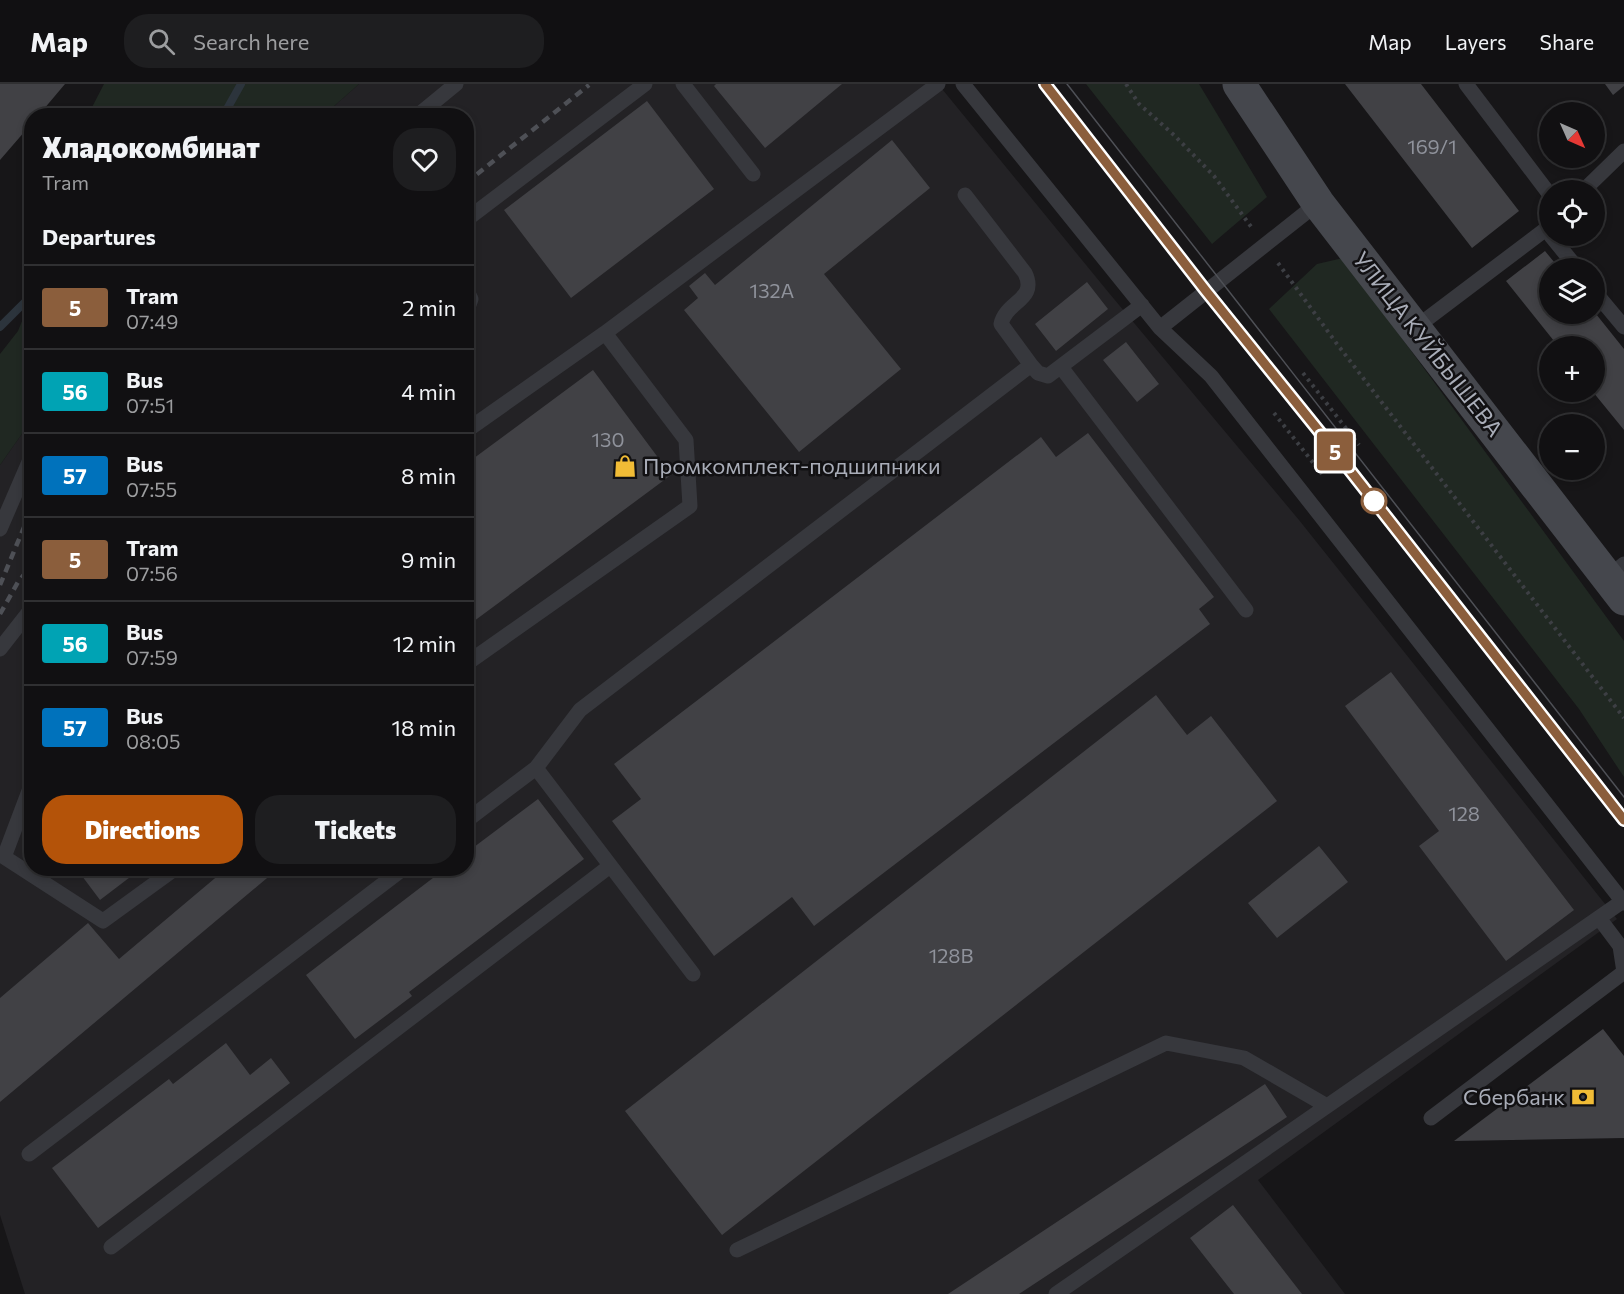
<!DOCTYPE html>
<html lang="en">
<head>
<meta charset="utf-8">
<style>
  :root { --surface:#111012; --page:#1e1e20; --text:#f1f3f6; --muted:#9c9d9f; --line:#303032; --accent:#b45309 }
  body { margin:0; font-family:Commissioner,sans-serif; background:var(--page); color:var(--text); height:100vh; display:flex; flex-direction:column; font-size:22px; white-space:nowrap }
  * { box-sizing:border-box; margin:0 }
  p { font-size:20px; color:var(--muted) }
  .icon { flex:none; width:33px; height:33px; fill:none; stroke:currentColor; stroke-width:2; stroke-linecap:round; stroke-linejoin:round }
  .map { position:relative; flex:1; overflow:hidden }
  .drawer { position:absolute; left:24px; top:24px; width:450px; height:768px; display:flex; flex-direction:column; background:var(--surface); border-radius:24px; box-shadow:0 3px 9px #0003,0 0 0 2px var(--line) }
  .drawer>* { flex:none }
  .badge { padding:0 12px; border-radius:4px; font-size:21px; line-height:39px }
  .needle { width:39px; rotate:135deg }
  .buttons { position:absolute; left:1539px; top:18px; display:grid; gap:12px }
  .buttons a { display:grid; place-items:center; width:66px; height:66px; border-radius:50%; background:var(--surface); box-shadow:0 3px 9px #0003,0 0 0 2px var(--line); font-size:30px }
  .map>.badge { position:absolute; translate:-50% -50%; box-shadow:0 0 0 3px #fff }
  h2 { padding:0 18px; font-size:22px; line-height:54px }
  .round { display:grid; place-items:center; flex:none; width:63px; height:63px; border-radius:24px; background:var(--page) }
  .head { display:flex; align-items:center; justify-content:space-between; height:102px; padding:0 18px }
  h1 { font-size:28px; font-weight:800; line-height:45px }
  .button { display:flex; gap:12px; margin-top:auto; padding:12px 18px }
  .button a { flex:1; height:69px; border-radius:24px; background:var(--accent); color:#fff; font-size:24px; font-weight:800; line-height:69px; text-align:center }
  .button a+a { background:var(--page); color:var(--text) }
  ul { padding:0; list-style:none }
  li { display:flex; align-items:center; gap:18px; height:84px; padding:0 18px; border-top:2px solid var(--line) }
  li div { flex:1 }
  li b { display:block; font-size:22px }
  li em { font-style:normal }
  li .badge { min-width:66px; font-weight:700; text-align:center }
  header { display:flex; align-items:center; gap:36px; box-sizing:border-box; height:84px; padding:0 30px; background:var(--surface); border-bottom:2px solid var(--line) }
  header strong { font-size:28px }
  nav { display:flex; gap:33px; margin-inline-start:auto; font-size:21px }
  .search { width:420px; height:54px; background:var(--page); display:flex; align-items:center; gap:15px; box-sizing:border-box; padding:0 21px; border-radius:24px; color:var(--muted); font-size:22px }
  .map>svg:first-child { display:block }
  .built { fill:#232225 }
  .green { fill:#202822 }
  .lines { fill:none; stroke-linecap:round; stroke-linejoin:round }
  .stream { stroke:#2c343c; stroke-width:8 }
  .building { fill:#414145 }
  .path { stroke:#3d3f44; stroke-width:4; stroke-dasharray:3 4.5; stroke-linecap:butt }
  .lane { stroke:#37383d; stroke-width:15 }
  .secondary { stroke:#45474d; stroke-width:33 }
  .tram { stroke:#4e5056; stroke-width:1.5 }
  .rail { stroke:#4e5056; stroke-width:4.5; stroke-dasharray:8 6; stroke-linecap:butt }
  .line-casing { stroke:#fff; stroke-width:14 }
  .line { stroke:#8b5e3c; stroke-width:9 }
  .stop-dot { fill:#fff; stroke:#8b5e3c; stroke-width:3 }
  .labels { text-anchor:middle; stroke-width:5; stroke-linejoin:round; paint-order:stroke }
  .number-label { font-size:20px; fill:#8f929b }
  .street-label { font-size:22px; fill:#a9adb8; stroke:#121113 }
  .poi-label { font-size:22px; fill:#a9adb8; stroke:#121113; text-anchor:start }
</style>
</head>
<body>
<header>
<strong>Map</strong>
<div class="search"><svg class="icon" aria-label="search" viewBox="0 0 24 24"><circle cx="10" cy="10" r="6"/><path d="M15 15l6 6"/></svg>Search here</div>
<nav><a>Map</a><a>Layers</a><a>Share</a></nav>
</header>
<div class="map">
<svg width="1624" height="1210" viewBox="0 0 1624 1210">
  <rect width="100%" height="100%" fill="#171618"/>
  <path class="built" d="M 359,0 L 938,0 L 1109,209 L 1299,436 L 1617,835 L 1258,1096 L 1345,1210 L 25,1210 L 0,1131 L 0,381 L 31,337 L 32,784 L 466,784 L 466,32 L 324,31 Z"/>
  <path class="green" d="M 104,0 L 359,0 L 324,31 L 88,31 Z
    M 1086,0 L 1199,0 L 1267,113 L 1212,160 Z
    M 1343,174 L 1624,557 L 1624,693 L 1579,625 L 1269,225 L 1317,180 Z
    M 31,215 L 31,337 L 0,381 L 0,270 L 18,247 Z"/>
  <g class="lines">
    <path class="stream" d="M 223,32 L 241,0
      M 0,243 L 32,211"/>
  </g>
  <path class="building" d="M 0,0 L 65,0 L 38,32 L 32,32 L 32,39 L 0,76 Z
    M 716,0 L 842,0 L 765,64 L 714,2 Z
    M 1345,0 L 1421,0 L 1519,127 L 1472,164 Z
    M 1605,0 L 1624,0 L 1624,2 L 1613,11 Z
    M 647,17 L 714,105 L 571,214 L 504,126 Z
    M 892,56 L 930,104 L 824,190 L 901,285 L 799,368 L 684,226 L 698,214 L 689,202 L 705,189 L 715,201 Z
    M 1545,167 L 1559,184 L 1550,184 L 1550,230 L 1596,230 L 1624,265 L 1624,346 L 1593,308 L 1594,262 L 1558,262 L 1506,197 Z
    M 1087,198 L 1108,225 L 1056,267 L 1035,240 Z
    M 1126,258 L 1159,300 L 1137,318 L 1103,276 Z
    M 593,286 L 671,391 L 466,543 L 466,380 Z
    M 1088,349 L 1214,513 L 1199,525 L 1210,540 L 814,842 L 792,813 L 714,872 L 612,737 L 641,715 L 614,680 L 1041,353 L 1056,373 Z
    M 1391,588 L 1574,826 L 1506,877 L 1419,762 L 1439,747 L 1345,622 Z
    M 1156,611 L 1187,651 L 1211,632 L 1277,717 L 722,1151 L 625,1027 Z
    M 538,715 L 584,775 L 409,908 L 412,912 L 355,955 L 306,891 L 446,784 L 466,784 L 466,769 Z
    M 1319,762 L 1348,798 L 1277,854 L 1248,819 Z
    M 76,784 L 142,784 L 100,816 Z
    M 227,784 L 279,784 L 0,1018 L 0,914 L 88,839 L 119,875 Z
    M 1603,945 L 1624,972 L 1624,1054 L 1454,1057 Z
    M 226,959 L 250,991 L 271,974 L 290,999 L 98,1144 L 52,1084 L 169,995 L 173,1000 Z
    M 1265,1000 L 1287,1033 L 1019,1210 L 948,1210 Z
    M 1233,1121 L 1302,1210 L 1234,1210 L 1190,1154 Z"/>
  <g class="lines">
    <path class="path" d="M 1126,0 L 1139,20 L 1174,51 L 1214,92 L 1252,144
      M 1278,179 L 1337,260 L 1624,634
      M 1303,289 L 1359,361
      M 1274,329 L 1322,390"/>
    <path class="lane" d="M 683,0 L 753,90
      M 963,0 L 1160,244 L 1211,292 L 1624,819
      M 1466,0 L 1550,111
      M 417,32 L 456,0
      M 1584,106 L 1624,67
      M 965,111 L 1025,189 C 1038,216 1006,217 1001,240 L 1031,281
      M 466,136 L 645,0
      M 1551,152 L 1577,184
      M 466,205 L 471,215 L 466,229
      M 1594,207 L 1624,243
      M 1160,244 L 1318,119
      M 1415,244 L 1546,145 L 1550,150
      M 1061,283 L 1246,526
      M 466,347 L 605,249 L 938,0
      M 0,445 L 32,371
      M 1607,494 L 1624,480
      M 0,565 L 32,524
      M 466,580 L 690,422 L 686,356 L 605,249
      M 536,684 L 693,890
      M 32,699 L 4,773 L 103,837 L 176,784
      M 466,737 L 536,684 L 580,626 L 1031,281 L 1038,289 L 1048,292 L 1142,221
      M 1431,1034 L 1624,888 L 1620,862 L 1599,834
      M 29,1070 L 404,784
      M 111,1163 L 610,782
      M 737,1166 L 1166,959 L 1244,974 L 1327,1022
      M 1056,1210 L 1623,817"/>
    <path class="secondary" d="M 1239,0 L 1318,119 L 1624,515"/>
    <path class="tram" d="M 1045,0 L 1206,207 L 1312,338 L 1624,736
      M 1067,0 L 1624,713"/>
    <path class="rail" d="M 466,99 L 589,1
      M 0,501 L 32,424
      M 0,530 L 18,498 L 32,481"/>
  </g>
  <g class="lines">
    <g class="line-casing">
      <path id="line" d="M 1045,0 L 1206,207 L 1327,357 L 1624,736"/>
    </g>
    <use href="#line" class="line"/>
  </g>
  <defs>
    <g id="shop-bare" transform="scale(1.8)"><path d="M-5-2.5h2.3a2.7 3.5 0 0 1 5.4 0H5L5.5 6h-11ZM-1.5-2.5h3a1.5 2.3 0 0 0-3 0Z" fill="#f1bc36" stroke="#121113" stroke-width="2.5" paint-order="stroke"/></g>
    <g id="bank-bare" transform="scale(1.8)"><path d="M-6-4H6V4H-6ZM0-2.3a2.3 2.3 0 1 0 0 4.6a2.3 2.3 0 1 0 0-4.6Z" fill="#f1bc36" stroke="#121113" stroke-width="2.5" paint-order="stroke"/></g>
  </defs>
  <g fill-rule="evenodd">
    <use href="#shop-bare" x="625" y="382"/>
    <use href="#bank-bare" x="1583" y="1013"/>
  </g>
  <circle class="stop-dot" cx="1374" cy="417" r="12"/>
  <g class="labels">
    <g class="number-label">
      <text x="1432" y="70">169/1</text>
      <text x="772" y="214">132А</text>
      <text x="608" y="363">130</text>
      <text x="1464" y="737">128</text>
      <text x="951" y="879">128В</text>
    </g>
    <g class="street-label">
      <text transform="translate(1428 260) rotate(52)" y="8">УЛИЦА КУЙБЫШЕВА</text>
    </g>
    <g class="poi-label">
      <text x="643" y="390">Промкомплект-подшипники</text>
      <text x="1565" y="1021" text-anchor="end">Сбербанк</text>
    </g>
  </g>
</svg>
<div class="buttons">
<a><svg class="needle" viewBox="-14 -14 28 28"><path d="M0-13l5 13h-10z" fill="#e53935"/><path d="M0 13l5-13h-10z" fill="#9c9d9f"/></svg></a>
<a><svg class="icon" aria-label="locate" viewBox="0 0 24 24"><circle cx="12" cy="12" r="6"/><path d="M12 2v4M12 18v4M2 12h4M18 12h4"/></svg></a>
<a><svg class="icon" aria-label="layers" viewBox="0 0 24 24"><path d="M12 4l9 5-9 5-9-5zM3 14l9 5 9-5"/></svg></a>
<a>+</a>
<a>−</a>
</div>
<b class="badge" style="left:1335px;top:367px;background:#8b5e3c;color:#fff">5</b>
<section class="drawer">
<div class="head"><div><h1>Хладокомбинат</h1><p>Tram</p></div><a class="round"><svg class="icon" aria-label="heart" viewBox="0 0 24 24"><path d="M12 20l-8-8c-3-5 5-10 8-4 3-6 11-1 8 4z"/></svg></a></div>
<h2>Departures</h2>
<ul>
<li><span class="badge" style="background:#8b5e3c;color:#fff">5</span><div><b>Tram</b><p>07:49</p></div><em>2 min</em></li>
<li><span class="badge" style="background:#00a3b4;color:#fff">56</span><div><b>Bus</b><p>07:51</p></div><em>4 min</em></li>
<li><span class="badge" style="background:#0072bc;color:#fff">57</span><div><b>Bus</b><p>07:55</p></div><em>8 min</em></li>
<li><span class="badge" style="background:#8b5e3c;color:#fff">5</span><div><b>Tram</b><p>07:56</p></div><em>9 min</em></li>
<li><span class="badge" style="background:#00a3b4;color:#fff">56</span><div><b>Bus</b><p>07:59</p></div><em>12 min</em></li>
<li><span class="badge" style="background:#0072bc;color:#fff">57</span><div><b>Bus</b><p>08:05</p></div><em>18 min</em></li>
</ul>
<div class="button"><a>Directions</a><a>Tickets</a></div>
</section>
</div>
</body>
</html>
